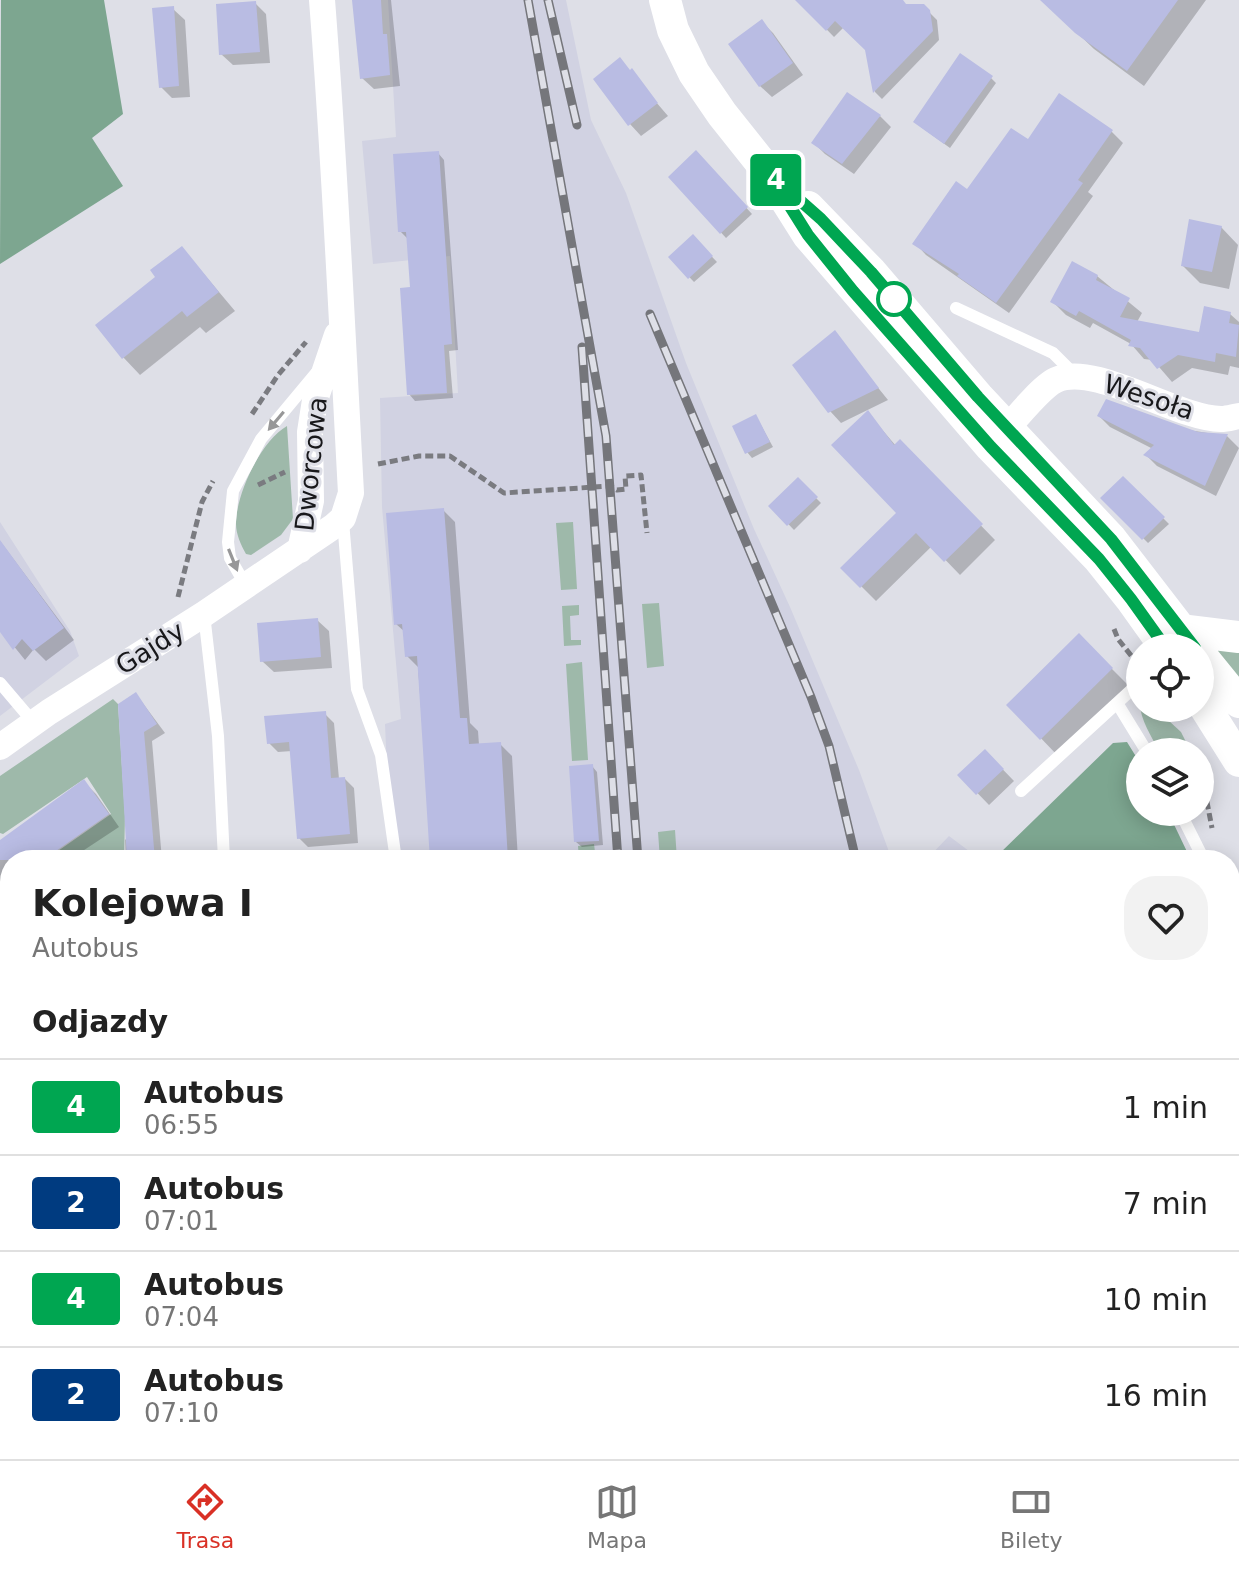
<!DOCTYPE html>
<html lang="pl">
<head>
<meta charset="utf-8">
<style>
  :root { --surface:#fff; --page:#f2f2f2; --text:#222; --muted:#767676; --line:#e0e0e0; --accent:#d93025 }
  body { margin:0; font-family:"DejaVu Sans",sans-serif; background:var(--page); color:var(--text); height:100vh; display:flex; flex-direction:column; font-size:30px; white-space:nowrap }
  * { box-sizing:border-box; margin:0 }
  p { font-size:26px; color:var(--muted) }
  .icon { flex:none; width:44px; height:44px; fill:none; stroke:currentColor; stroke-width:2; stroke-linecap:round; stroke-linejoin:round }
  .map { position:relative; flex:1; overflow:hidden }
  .sheet { position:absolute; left:0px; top:850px; width:1240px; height:610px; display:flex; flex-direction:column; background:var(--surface); border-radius:32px 32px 0 0; box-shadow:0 4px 20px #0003 }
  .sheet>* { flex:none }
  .badge { padding:0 16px; border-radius:6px; font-size:28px; line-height:52px }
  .controls { position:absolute; left:1126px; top:634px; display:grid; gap:16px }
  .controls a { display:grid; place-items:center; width:88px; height:88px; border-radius:50%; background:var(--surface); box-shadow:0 4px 20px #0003; font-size:40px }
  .map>.badge { position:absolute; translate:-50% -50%; box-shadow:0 0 0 4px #fff }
  h2 { padding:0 32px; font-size:30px; line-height:72px }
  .round { display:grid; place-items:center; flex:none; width:84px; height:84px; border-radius:32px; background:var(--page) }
  .headline { display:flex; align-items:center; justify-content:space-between; height:136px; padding:0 32px }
  h1 { font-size:38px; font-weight:700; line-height:60px }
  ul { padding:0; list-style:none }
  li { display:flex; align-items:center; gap:24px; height:96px; padding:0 32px; border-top:2px solid var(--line) }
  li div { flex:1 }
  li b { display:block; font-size:30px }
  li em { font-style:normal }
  li .badge { min-width:88px; font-weight:700; text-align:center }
  .tabs { display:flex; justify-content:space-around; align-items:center; height:112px; border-top:2px solid var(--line); background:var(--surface); font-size:22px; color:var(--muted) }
  .tabs a { display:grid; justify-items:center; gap:4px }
  .tabs .current { color:var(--accent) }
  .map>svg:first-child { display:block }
  .built { fill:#d1d2e2 }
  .green { fill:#9eb9aa }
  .forest { fill:#7da690 }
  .shadow { fill:#0003 }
  .building { fill:#b9bce3 }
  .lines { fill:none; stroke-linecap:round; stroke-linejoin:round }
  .path { stroke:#7a7b80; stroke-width:5; stroke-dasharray:8 4; stroke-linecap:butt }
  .service { stroke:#fff; stroke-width:12 }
  .minor { stroke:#fff; stroke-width:26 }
  .tertiary { stroke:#fff; stroke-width:32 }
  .rail-casing { stroke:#75767b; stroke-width:9 }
  .rail { stroke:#dedfe7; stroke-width:6; stroke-dasharray:18; stroke-linecap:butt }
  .oneway { fill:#979798 }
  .line-casing { stroke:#fff; stroke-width:18 }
  .line { stroke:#00a651; stroke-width:12 }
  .stop-dot { fill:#fff; stroke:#00a651; stroke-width:4 }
  .labels { text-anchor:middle; stroke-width:6; stroke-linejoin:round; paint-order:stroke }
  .street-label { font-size:26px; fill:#18181b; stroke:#dedfe7 }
</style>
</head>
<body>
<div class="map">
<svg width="1239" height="1459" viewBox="0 0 1239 1459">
  <rect width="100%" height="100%" fill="#dedfe7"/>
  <path class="built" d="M 388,0 L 566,0 L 591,120 L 626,193 L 686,363 L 754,529 L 790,607 L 859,770 L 892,860 L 391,860 L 385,724 L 401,719 L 382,507 L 380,398 L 458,393 L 450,256 L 373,264 L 362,141 L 396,137 Z
    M 0,522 L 70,631 L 79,656 L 0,716 Z
    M 949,836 L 981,860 L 926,860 Z
    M 1230,884 L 1239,892 L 1239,1153 L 1230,1154 Z
    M 10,1165 L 10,1450 L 1033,1450 L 1034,1459 L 0,1459 L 0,1211 Z"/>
  <path class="green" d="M 287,426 L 293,519 L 281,535 L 251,555 L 246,554 C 241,545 236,534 236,524 C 236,493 261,441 287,426 Z
    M 573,522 L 577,589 L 561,590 L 556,523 Z
    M 659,603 L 664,666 L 647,668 L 642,604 Z
    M 579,605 L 579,615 L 570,616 L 571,640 L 581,640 L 581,645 L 564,646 L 562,606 Z
    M 1239,645 L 1239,688 L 1214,650 Z
    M 582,662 L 588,760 L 572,761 L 566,664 Z
    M 113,699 L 118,704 L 125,816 L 124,860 L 45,860 L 111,814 L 87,777 L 3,834 L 0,833 L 0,776 Z
    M 1140,701 L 1140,708 L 1155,708 L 1181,732 L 1191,752 L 1159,752 C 1152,736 1139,719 1140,701 Z
    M 675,830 L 677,860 L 660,860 L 658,832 Z
    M 594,844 L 596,860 L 579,860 L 578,846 Z
    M 1239,1153 L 1239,1371 L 1230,1374 L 1230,1154 Z
    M 1239,1426 L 1239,1459 L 1034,1459 L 1033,1450 L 1230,1450 L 1230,1428 Z"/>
  <path class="forest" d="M 1,0 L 104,0 L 123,114 L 92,138 L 123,186 L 0,264 Z
    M 1127,742 L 1140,763 L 1140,812 L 1168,812 L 1191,860 L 997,860 L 998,855 L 1113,743 Z"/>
  <path class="shadow" d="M 355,0 L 391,0 L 400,86 L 374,89 L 362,78 Z
    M 798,0 L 900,0 L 906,6 L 923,6 L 937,20 L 939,40 L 882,99 L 875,92 L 867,49 L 844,27 L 834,37 Z
    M 1043,0 L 1206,0 L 1144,86 L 1094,49 Z
    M 255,3 L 266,14 L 270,63 L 233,65 L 221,54 Z
    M 173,9 L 185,20 L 190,97 L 172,98 L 161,87 Z
    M 762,22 L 773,33 L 803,75 L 772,97 L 760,86 Z
    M 620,60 L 668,116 L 641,136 L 630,124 Z
    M 991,78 L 996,83 L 950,148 L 921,127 Z
    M 880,116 L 891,127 L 854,174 L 825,154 L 814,143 Z
    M 1111,131 L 1123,143 L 1088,192 L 1093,196 L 1009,313 L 926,255 L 915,243 L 968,192 L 1029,142 Z
    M 438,153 L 444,160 L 458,350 L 449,351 L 453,398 L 415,401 L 409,394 L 412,289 L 407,238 L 400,231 Z
    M 696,153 L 752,214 L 726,238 L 670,177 Z
    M 1221,227 L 1238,245 L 1229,289 L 1200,283 L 1183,266 Z
    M 693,237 L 717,262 L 694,282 L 671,258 Z
    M 182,248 L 235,311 L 206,333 L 200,327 L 140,375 L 123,357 L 158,278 Z
    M 1097,276 L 1142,313 L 1137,322 L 1201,334 L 1230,314 L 1239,322 L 1239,368 L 1230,366 L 1228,375 L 1192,368 L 1172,382 L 1153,360 L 1144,359 L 1131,344 L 1093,323 L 1090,328 L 1066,315 L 1053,302 Z
    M 834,333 L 888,400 L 841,423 L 830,411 Z
    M 868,413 L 896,446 L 900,442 L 995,540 L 960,575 L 932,546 L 876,601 L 843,568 L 899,513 Z
    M 756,416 L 773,447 L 752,458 L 747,452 Z
    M 1099,416 L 1227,436 L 1239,448 L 1216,496 L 1157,466 L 1146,455 L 1153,449 L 1110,427 Z
    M 1123,478 L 1169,524 L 1148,543 L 1103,498 Z
    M 798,480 L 821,503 L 794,530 L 771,506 Z
    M 443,510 L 455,522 L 470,723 L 478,731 L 479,745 L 500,744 L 512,756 L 518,860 L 432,860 L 418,667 L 407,656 L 405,632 L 396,624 Z
    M 0,541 L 74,640 L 46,661 L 34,649 L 25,660 L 0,629 Z
    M 317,620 L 329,631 L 332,668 L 274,672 L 262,661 Z
    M 1079,636 L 1129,686 L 1058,756 L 1009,705 Z
    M 136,694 L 165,733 L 152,741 L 162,860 L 126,860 L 125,839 L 128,842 Z
    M 325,714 L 334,723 L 339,779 L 345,779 L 354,788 L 358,843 L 308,847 L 299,838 L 292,751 L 278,752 L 269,743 Z
    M 985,751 L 1014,781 L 989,805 L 960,775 Z
    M 592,766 L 597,772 L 603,845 L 582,847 L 576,842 Z
    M 84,782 L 96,794 L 119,827 L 69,860 L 10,860 L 10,899 L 4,903 L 10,912 L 10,1068 L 0,1075 L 0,841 Z
    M 1239,968 L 1239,1133 L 1230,1135 L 1230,969 Z
    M 0,1088 L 10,1102 L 10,1119 L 0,1126 Z
    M 1239,1374 L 1239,1432 L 1230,1434 L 1230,1376 Z
    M 169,1450 L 210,1450 L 211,1459 L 170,1459 Z
    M 293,1450 L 321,1450 L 322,1459 L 294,1459 Z
    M 379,1450 L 431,1450 L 431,1459 L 380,1459 Z"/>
  <path class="building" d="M 352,0 L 381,0 L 383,34 L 387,34 L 390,75 L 360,79 Z
    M 795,0 L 903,0 L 906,4 L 924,4 L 930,10 L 933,31 L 873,93 L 865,50 L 835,21 L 826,31 Z
    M 1040,0 L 1178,0 L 1127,71 L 1075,33 Z
    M 256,1 L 260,52 L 219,55 L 216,4 Z
    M 174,6 L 179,86 L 159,88 L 152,8 Z
    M 762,19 L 793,63 L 759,87 L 728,44 Z
    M 960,53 L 993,76 L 944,144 L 913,122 Z
    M 620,57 L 630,70 L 632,68 L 658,103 L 628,126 L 593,79 Z
    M 847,92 L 881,115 L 842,164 L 811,143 Z
    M 1059,93 L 1113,130 L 1078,180 L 1083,183 L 996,303 L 957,276 L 959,274 L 912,244 L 956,181 L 967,189 L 1011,128 L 1028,139 Z
    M 696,150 L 748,207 L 720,234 L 668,177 Z
    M 439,151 L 452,344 L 444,345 L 447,393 L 407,395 L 400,288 L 410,287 L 406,232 L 398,232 L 393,154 Z
    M 1189,219 L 1222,226 L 1212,272 L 1181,266 Z
    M 693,234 L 713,256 L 688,279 L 668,257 Z
    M 182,246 L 219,292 L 187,317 L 182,311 L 122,359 L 95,325 L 155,277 L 150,270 Z
    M 1072,261 L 1098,275 L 1096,280 L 1130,298 L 1120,317 L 1199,332 L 1204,306 L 1231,312 L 1229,323 L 1239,325 L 1236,357 L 1216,353 L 1215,362 L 1178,355 L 1157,369 L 1140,348 L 1128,346 L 1131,340 L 1079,311 L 1076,316 L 1050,302 Z
    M 835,330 L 879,388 L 828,413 L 792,365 Z
    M 1106,399 L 1198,432 L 1228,434 L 1205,486 L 1143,455 L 1154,445 L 1097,416 Z
    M 868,410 L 894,445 L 900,439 L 983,524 L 944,562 L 916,533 L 860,588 L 840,568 L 896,513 L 831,445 Z
    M 756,414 L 770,442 L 745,454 L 732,426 Z
    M 1123,476 L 1165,517 L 1142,540 L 1100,498 Z
    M 798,477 L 818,497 L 787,526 L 768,506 Z
    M 444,508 L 460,718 L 467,718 L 469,744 L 501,742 L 508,860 L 430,860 L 417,656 L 405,657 L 402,624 L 394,625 L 386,513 Z
    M 0,540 L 64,628 L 33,651 L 22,639 L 13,650 L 0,632 Z
    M 318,618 L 321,657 L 260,662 L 257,623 Z
    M 1079,633 L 1113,668 L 1040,740 L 1006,705 Z
    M 136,692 L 157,724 L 144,732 L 155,860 L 127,860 L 118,704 Z
    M 326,711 L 331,778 L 345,777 L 350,834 L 297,839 L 289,742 L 267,744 L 264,716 Z
    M 985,749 L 1004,769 L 976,795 L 957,775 Z
    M 593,764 L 599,841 L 574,842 L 569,766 Z
    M 84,779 L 109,814 L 43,860 L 0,860 L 0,840 Z"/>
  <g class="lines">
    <path class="path" d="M 252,414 L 278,375 L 306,342
      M 378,464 L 419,456 L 450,456 L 504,493 L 610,486 L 617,490 L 626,489 L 625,476 L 641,475 L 647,533
      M 258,485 L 285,472
      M 178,597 L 202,502 L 213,481
      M 1114,629 L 1118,639 L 1137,663
      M 1200,766 L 1212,828"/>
    <path class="service" d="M 956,308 L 1053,353 L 1074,374
      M 343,521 L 357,689 L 381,755 L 396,860
      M 246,586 L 230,558 L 228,542 L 233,491 L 261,439 L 316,373
      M 204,614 L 218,736 L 224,860
      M 0,683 L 34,723
      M 1117,703 L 1147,752
      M 1021,791 L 1140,682
      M 1180,812 L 1204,860
      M 1230,900 L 1239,912
      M 103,1450 L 104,1459
      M 250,1450 L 251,1459
      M 339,1450 L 339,1459
      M 509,1450 L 510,1459
      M 40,1459 L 42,1450"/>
    <path class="minor" d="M 996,441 C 1009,427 1040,387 1056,380 C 1095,362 1175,418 1221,419 C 1227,419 1233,417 1239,416
      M 300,550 L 311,501 L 310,432 L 315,400 L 337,335
      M 0,747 L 49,712 L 204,614 L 334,526 L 343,518 L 351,493 C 342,329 335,164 322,0"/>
    <path class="tertiary" d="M 665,0 L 673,30 L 694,73 L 722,114 L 769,173 L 808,235 L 991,447 L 1099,559 L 1131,599 L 1166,648
      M 808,207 L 871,272 L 978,397 L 1111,539 L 1195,648
      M 1180,630 L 1239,637
      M 1200,654 L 1239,702
      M 1200,699 L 1239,761"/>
    <g class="rail-casing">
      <path id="rail" d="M 528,0 L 606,436 L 638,860
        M 548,0 L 577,125
        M 650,314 L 811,697 L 829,746 L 856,860
        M 582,347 L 618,860
        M 661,1450 L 662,1459
        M 680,1450 L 681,1459
        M 906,1450 L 906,1459"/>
    </g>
    <use href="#rail" class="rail"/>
  </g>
  <defs><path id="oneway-solid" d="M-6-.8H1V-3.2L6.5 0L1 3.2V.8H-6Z" transform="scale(2)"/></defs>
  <g class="oneway">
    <use href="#oneway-solid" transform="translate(276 421) rotate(130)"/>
    <use href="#oneway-solid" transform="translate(233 560) rotate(68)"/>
  </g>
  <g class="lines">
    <g class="line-casing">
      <path id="line" d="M 1166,648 L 1131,599 L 1099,559 L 991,447 L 853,291 L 808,235 L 769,173 L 821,219 L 871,272 L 978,397 L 1111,539 L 1195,648"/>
    </g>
    <use href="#line" class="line"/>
  </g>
  <circle class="stop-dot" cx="894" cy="299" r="16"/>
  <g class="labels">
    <g class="street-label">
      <text transform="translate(1149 397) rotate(18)" y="9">Wesoła</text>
      <text transform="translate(311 464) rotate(-84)" y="9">Dworcowa</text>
      <text transform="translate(150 648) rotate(-32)" y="9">Gajdy</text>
    </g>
  </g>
</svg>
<div class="controls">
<a><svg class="icon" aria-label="locate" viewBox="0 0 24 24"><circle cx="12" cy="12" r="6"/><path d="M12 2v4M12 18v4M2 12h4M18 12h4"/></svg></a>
<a><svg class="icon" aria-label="layers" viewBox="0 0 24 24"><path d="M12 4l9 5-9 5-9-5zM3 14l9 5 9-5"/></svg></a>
</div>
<b class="badge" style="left:776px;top:180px;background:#00a651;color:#fff">4</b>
<section class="sheet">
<div class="headline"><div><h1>Kolejowa I</h1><p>Autobus</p></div><a class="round"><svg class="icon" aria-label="heart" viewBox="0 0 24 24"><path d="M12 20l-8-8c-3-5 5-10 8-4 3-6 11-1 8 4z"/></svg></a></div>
<h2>Odjazdy</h2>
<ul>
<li><span class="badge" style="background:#00a651;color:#fff">4</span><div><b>Autobus</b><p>06:55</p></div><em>1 min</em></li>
<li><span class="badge" style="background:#003b80;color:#fff">2</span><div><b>Autobus</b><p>07:01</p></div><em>7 min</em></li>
<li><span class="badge" style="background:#00a651;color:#fff">4</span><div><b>Autobus</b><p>07:04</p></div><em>10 min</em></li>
<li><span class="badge" style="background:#003b80;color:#fff">2</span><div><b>Autobus</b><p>07:10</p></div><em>16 min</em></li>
</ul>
</section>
</div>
<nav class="tabs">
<a class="current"><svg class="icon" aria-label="directions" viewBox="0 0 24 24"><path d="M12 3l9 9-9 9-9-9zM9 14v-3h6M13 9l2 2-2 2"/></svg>Trasa</a>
<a><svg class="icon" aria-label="map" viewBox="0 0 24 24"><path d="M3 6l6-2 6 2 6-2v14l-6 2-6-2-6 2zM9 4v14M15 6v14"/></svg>Mapa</a>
<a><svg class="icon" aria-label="tickets" viewBox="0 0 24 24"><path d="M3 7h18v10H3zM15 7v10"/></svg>Bilety</a>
</nav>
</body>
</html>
